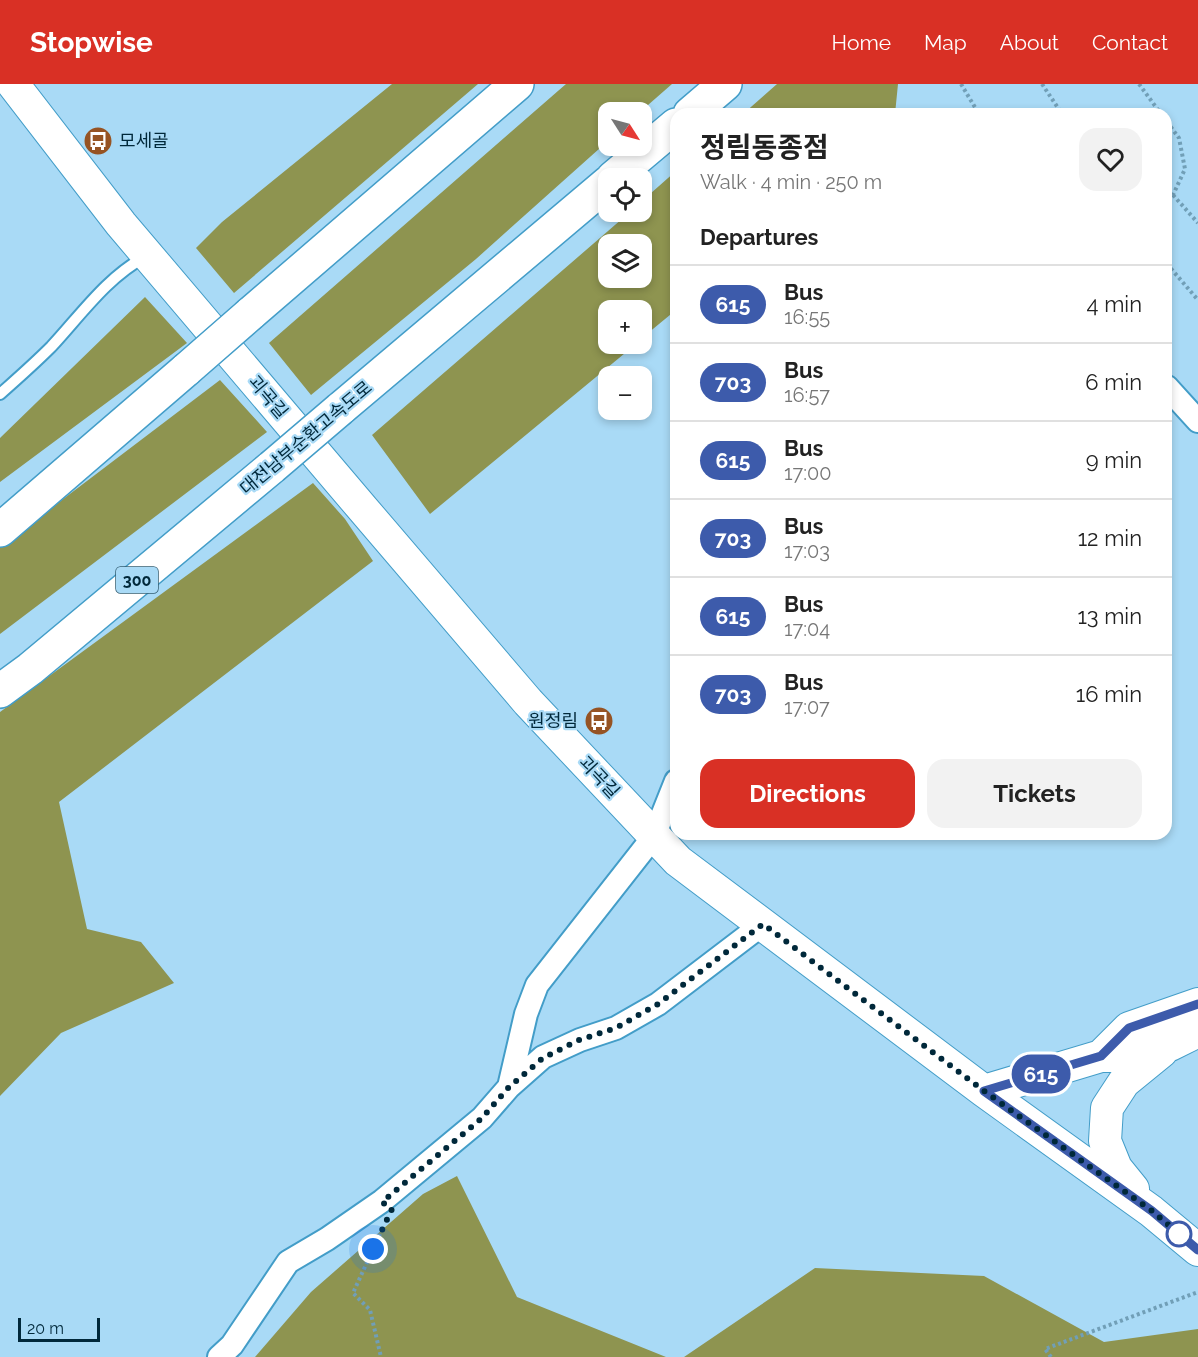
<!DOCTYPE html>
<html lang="en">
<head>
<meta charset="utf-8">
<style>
  :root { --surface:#fff; --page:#f2f2f2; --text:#222; --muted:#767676; --line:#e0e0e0; --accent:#d93025 }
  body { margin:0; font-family:Raleway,"Noto Sans KR",sans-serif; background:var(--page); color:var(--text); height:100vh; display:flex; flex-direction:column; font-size:22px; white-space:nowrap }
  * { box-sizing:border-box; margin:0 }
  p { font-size:20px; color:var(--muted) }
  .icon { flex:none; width:33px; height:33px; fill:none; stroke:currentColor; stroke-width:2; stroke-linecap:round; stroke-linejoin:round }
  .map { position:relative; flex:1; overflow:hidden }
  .drawer { position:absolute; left:670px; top:24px; width:502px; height:732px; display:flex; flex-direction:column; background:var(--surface); border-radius:18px; box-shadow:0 3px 9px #0003 }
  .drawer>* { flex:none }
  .badge { padding:0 12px; border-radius:20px; font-size:21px; line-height:39px }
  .needle { width:39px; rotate:126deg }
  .fabs { position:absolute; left:598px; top:18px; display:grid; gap:12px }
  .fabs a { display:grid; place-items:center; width:54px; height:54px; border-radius:12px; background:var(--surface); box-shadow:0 3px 9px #0003; font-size:30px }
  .scale { position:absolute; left:18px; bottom:15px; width:82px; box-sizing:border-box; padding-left:6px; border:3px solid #00283a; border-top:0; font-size:16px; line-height:21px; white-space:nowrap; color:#00283a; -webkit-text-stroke:4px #a9daf6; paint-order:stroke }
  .you { position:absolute; width:30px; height:30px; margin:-15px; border:4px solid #fff; border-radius:50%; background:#1a73e8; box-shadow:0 0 0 9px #1a73e833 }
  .map>.badge { position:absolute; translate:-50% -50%; box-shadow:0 0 0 3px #fff }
  h2 { padding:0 30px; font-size:22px; line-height:54px }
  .round { display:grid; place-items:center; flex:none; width:63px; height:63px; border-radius:18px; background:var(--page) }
  .headline { display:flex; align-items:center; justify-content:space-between; height:102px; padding:0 30px }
  h1 { font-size:28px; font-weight:700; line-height:45px }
  .action { display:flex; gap:12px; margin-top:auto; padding:12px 30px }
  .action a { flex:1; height:69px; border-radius:18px; background:var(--accent); color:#fff; font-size:24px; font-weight:700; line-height:69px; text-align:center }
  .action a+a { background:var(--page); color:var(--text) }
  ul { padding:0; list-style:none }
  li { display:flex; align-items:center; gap:18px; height:78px; padding:0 30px; border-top:2px solid var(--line) }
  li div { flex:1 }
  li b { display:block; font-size:22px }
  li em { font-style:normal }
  li .badge { min-width:66px; font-weight:700; text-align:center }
  header { display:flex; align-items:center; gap:36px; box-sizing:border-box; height:84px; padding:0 30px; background:var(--accent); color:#fff }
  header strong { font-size:28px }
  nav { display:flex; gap:33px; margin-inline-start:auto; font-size:21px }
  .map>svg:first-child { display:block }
  .forest { fill:#8e9450; fill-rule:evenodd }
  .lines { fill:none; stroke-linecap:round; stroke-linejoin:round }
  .lane-casing { stroke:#439dc8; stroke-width:14 }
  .street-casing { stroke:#439dc8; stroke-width:26 }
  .secondary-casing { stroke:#439dc8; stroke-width:34 }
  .highway-casing { stroke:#439dc8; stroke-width:36 }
  .path { stroke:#719fb7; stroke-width:4; stroke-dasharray:3 3; stroke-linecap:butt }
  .lane { stroke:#fff; stroke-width:10 }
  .street { stroke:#fff; stroke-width:22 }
  .secondary { stroke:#fff; stroke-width:32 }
  .highway { stroke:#fff; stroke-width:33 }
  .highway-bridge-casing { stroke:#439dc8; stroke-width:36; stroke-linecap:butt }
  .highway-bridge { stroke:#fff; stroke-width:33 }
  .line-casing { stroke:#fff; stroke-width:14 }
  .line { stroke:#3d5bab; stroke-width:9 }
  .walk { stroke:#00283a; stroke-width:6; stroke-dasharray:0 10.8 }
  .stop-dot { fill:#fff; stroke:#3d5bab; stroke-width:3 }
  .labels { text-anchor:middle; stroke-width:4.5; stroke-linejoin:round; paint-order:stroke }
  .shield { fill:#a9daf6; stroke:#335d72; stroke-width:1.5 }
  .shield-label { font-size:16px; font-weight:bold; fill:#00283a }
  .poi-label { font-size:18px; fill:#00283a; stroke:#a9daf6; text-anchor:start }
  .street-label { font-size:18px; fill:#00283a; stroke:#a9daf6 }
</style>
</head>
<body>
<header>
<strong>Stopwise</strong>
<nav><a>Home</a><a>Map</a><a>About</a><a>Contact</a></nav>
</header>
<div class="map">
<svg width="1198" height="1273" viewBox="0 0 1198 1273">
  <rect width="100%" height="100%" fill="#a9daf6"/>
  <path class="forest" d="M 392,0 L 478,0 L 234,209 L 196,164 L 222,138 Z
    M 566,0 L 672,0 L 640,28 L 609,28 L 609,56 L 476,175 L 311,311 L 269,259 Z
    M 777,0 L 898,0 L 895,30 L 743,30 Z
    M 676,87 L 676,226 L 642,254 L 642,226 L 609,226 L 609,260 L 636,260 L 430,430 L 372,351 L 630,128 L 642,128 L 642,117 ZM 642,160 L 642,194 L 609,194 L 609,160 Z
    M 145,213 L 187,259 L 0,398 L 0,354 Z
    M 220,296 L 267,348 L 0,550 L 0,463 Z
    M 313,399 L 345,435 L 373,477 L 59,718 L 87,845 L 141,858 L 174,899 L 61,949 L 0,1012 L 0,628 Z
    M 457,1092 L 517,1213 L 666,1273 L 255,1273 L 311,1208 L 423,1110 Z
    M 815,1184 L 984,1192 L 1104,1258 L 1198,1245 L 1198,1273 L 684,1273 Z"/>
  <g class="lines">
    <g class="lane-casing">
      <path id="lane" d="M 0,310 C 17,295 35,279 51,263 C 80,232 107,193 145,173"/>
    </g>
    <g class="street-casing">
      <path id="street" d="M 1167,303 L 1198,337
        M 509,1003 L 543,973 L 580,956 L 616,944 L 658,920 L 763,840
        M 219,1273 L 232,1261 L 288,1178 L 327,1155 L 382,1117 L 482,1034 L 509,1003 L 526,930 L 537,901 L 654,752 L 676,697"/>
    </g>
    <g class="secondary-casing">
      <path id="secondary" d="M 13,0 L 121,140 L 363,425 L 528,618 L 678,777 L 984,1007 L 1151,1127 L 1198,1166
        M 1101,972 L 1129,944 L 1198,920
        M 984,1007 L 1101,972 L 1131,972 L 1170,961 L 1198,947
        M 1133,1105 L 1116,1084 L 1105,1057 L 1107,1024 L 1124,998 L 1162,967"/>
    </g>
    <g class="highway-casing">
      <path id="highway" d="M 690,30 L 725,0
        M 613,94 L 676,41
        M 250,230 L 517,0
        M 340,325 L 609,98
        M 0,446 L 187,285
        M 0,607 L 30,585 L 272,383"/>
    </g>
    <path class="path" d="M 961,0 L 979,30
      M 1042,0 L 1062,30
      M 1139,0 L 1161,30
      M 1167,38 L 1179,54 L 1185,85 L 1173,111 L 1167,114
      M 1173,111 L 1198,139
      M 1167,180 L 1198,216
      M 380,1150 L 353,1209 L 370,1226 L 381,1273
      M 1051,1273 L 1045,1265 L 1198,1208"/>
    <use href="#lane" class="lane"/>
    <use href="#street" class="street"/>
    <use href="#secondary" class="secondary"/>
    <use href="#highway" class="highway"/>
    <g class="highway-bridge-casing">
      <path id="highway-bridge" d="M 187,285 L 250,230
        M 272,383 L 340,325"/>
    </g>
    <use href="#highway-bridge" class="highway-bridge"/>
  </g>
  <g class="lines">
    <g class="line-casing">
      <path id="line" d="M 1198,920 L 1129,944 L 1101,972 L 984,1007 L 1152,1127 L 1198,1166"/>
    </g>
    <use href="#line" class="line"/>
    <path class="walk" d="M 373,1165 L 392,1125 L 382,1118 L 482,1034 L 509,1003 L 543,974 L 579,956 L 616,944 L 658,920 L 763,840 L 984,1007 L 1152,1127 L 1179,1150"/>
  </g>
  <defs>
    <g id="bus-disc" transform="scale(1.5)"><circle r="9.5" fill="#965323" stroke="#a9daf6"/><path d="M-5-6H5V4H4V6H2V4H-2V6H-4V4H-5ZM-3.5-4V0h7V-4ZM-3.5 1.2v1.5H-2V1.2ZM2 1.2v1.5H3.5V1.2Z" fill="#fff"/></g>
  </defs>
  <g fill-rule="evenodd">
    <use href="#bus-disc" x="98" y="57"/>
    <use href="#bus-disc" x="599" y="637"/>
  </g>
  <circle class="stop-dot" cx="1179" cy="1150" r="12"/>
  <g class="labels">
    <rect class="shield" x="116" y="483" width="42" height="26" rx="4.5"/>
    <g class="shield-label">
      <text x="137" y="502">300</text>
    </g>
    <g class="poi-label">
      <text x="119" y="63">모세골</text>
      <text x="578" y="643" text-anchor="end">원정림</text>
    </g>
    <g class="street-label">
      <text transform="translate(268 313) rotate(50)" y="6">괴곡길</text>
      <text transform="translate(306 354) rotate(-40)" y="6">대전남부순환고속도로</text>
      <text transform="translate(599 693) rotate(47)" y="6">괴곡길</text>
    </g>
  </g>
</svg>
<div class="fabs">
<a><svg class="needle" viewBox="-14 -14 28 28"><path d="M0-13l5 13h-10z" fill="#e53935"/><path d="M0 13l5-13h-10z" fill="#767676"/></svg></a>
<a><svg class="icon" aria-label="locate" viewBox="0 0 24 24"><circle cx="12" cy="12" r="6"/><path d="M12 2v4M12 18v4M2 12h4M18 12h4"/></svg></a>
<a><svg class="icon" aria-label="layers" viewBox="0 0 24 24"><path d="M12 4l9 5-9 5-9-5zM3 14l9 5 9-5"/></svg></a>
<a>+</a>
<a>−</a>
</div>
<div class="scale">20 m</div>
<div class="you" style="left:373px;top:1165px"></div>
<b class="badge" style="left:1041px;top:990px;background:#3d5bab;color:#fff">615</b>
<section class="drawer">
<div class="headline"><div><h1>정림동종점</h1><p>Walk · 4 min · 250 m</p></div><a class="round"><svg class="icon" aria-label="heart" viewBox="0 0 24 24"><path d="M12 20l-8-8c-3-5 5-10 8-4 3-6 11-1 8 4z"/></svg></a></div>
<h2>Departures</h2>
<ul>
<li><span class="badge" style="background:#3d5bab;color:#fff">615</span><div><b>Bus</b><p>16:55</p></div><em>4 min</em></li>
<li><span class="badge" style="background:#3d5bab;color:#fff">703</span><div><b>Bus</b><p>16:57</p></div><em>6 min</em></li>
<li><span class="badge" style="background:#3d5bab;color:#fff">615</span><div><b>Bus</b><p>17:00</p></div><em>9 min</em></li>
<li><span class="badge" style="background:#3d5bab;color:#fff">703</span><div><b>Bus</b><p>17:03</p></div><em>12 min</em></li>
<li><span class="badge" style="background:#3d5bab;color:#fff">615</span><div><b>Bus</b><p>17:04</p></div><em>13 min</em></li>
<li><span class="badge" style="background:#3d5bab;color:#fff">703</span><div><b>Bus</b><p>17:07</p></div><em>16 min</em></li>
</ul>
<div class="action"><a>Directions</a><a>Tickets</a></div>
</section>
</div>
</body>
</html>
